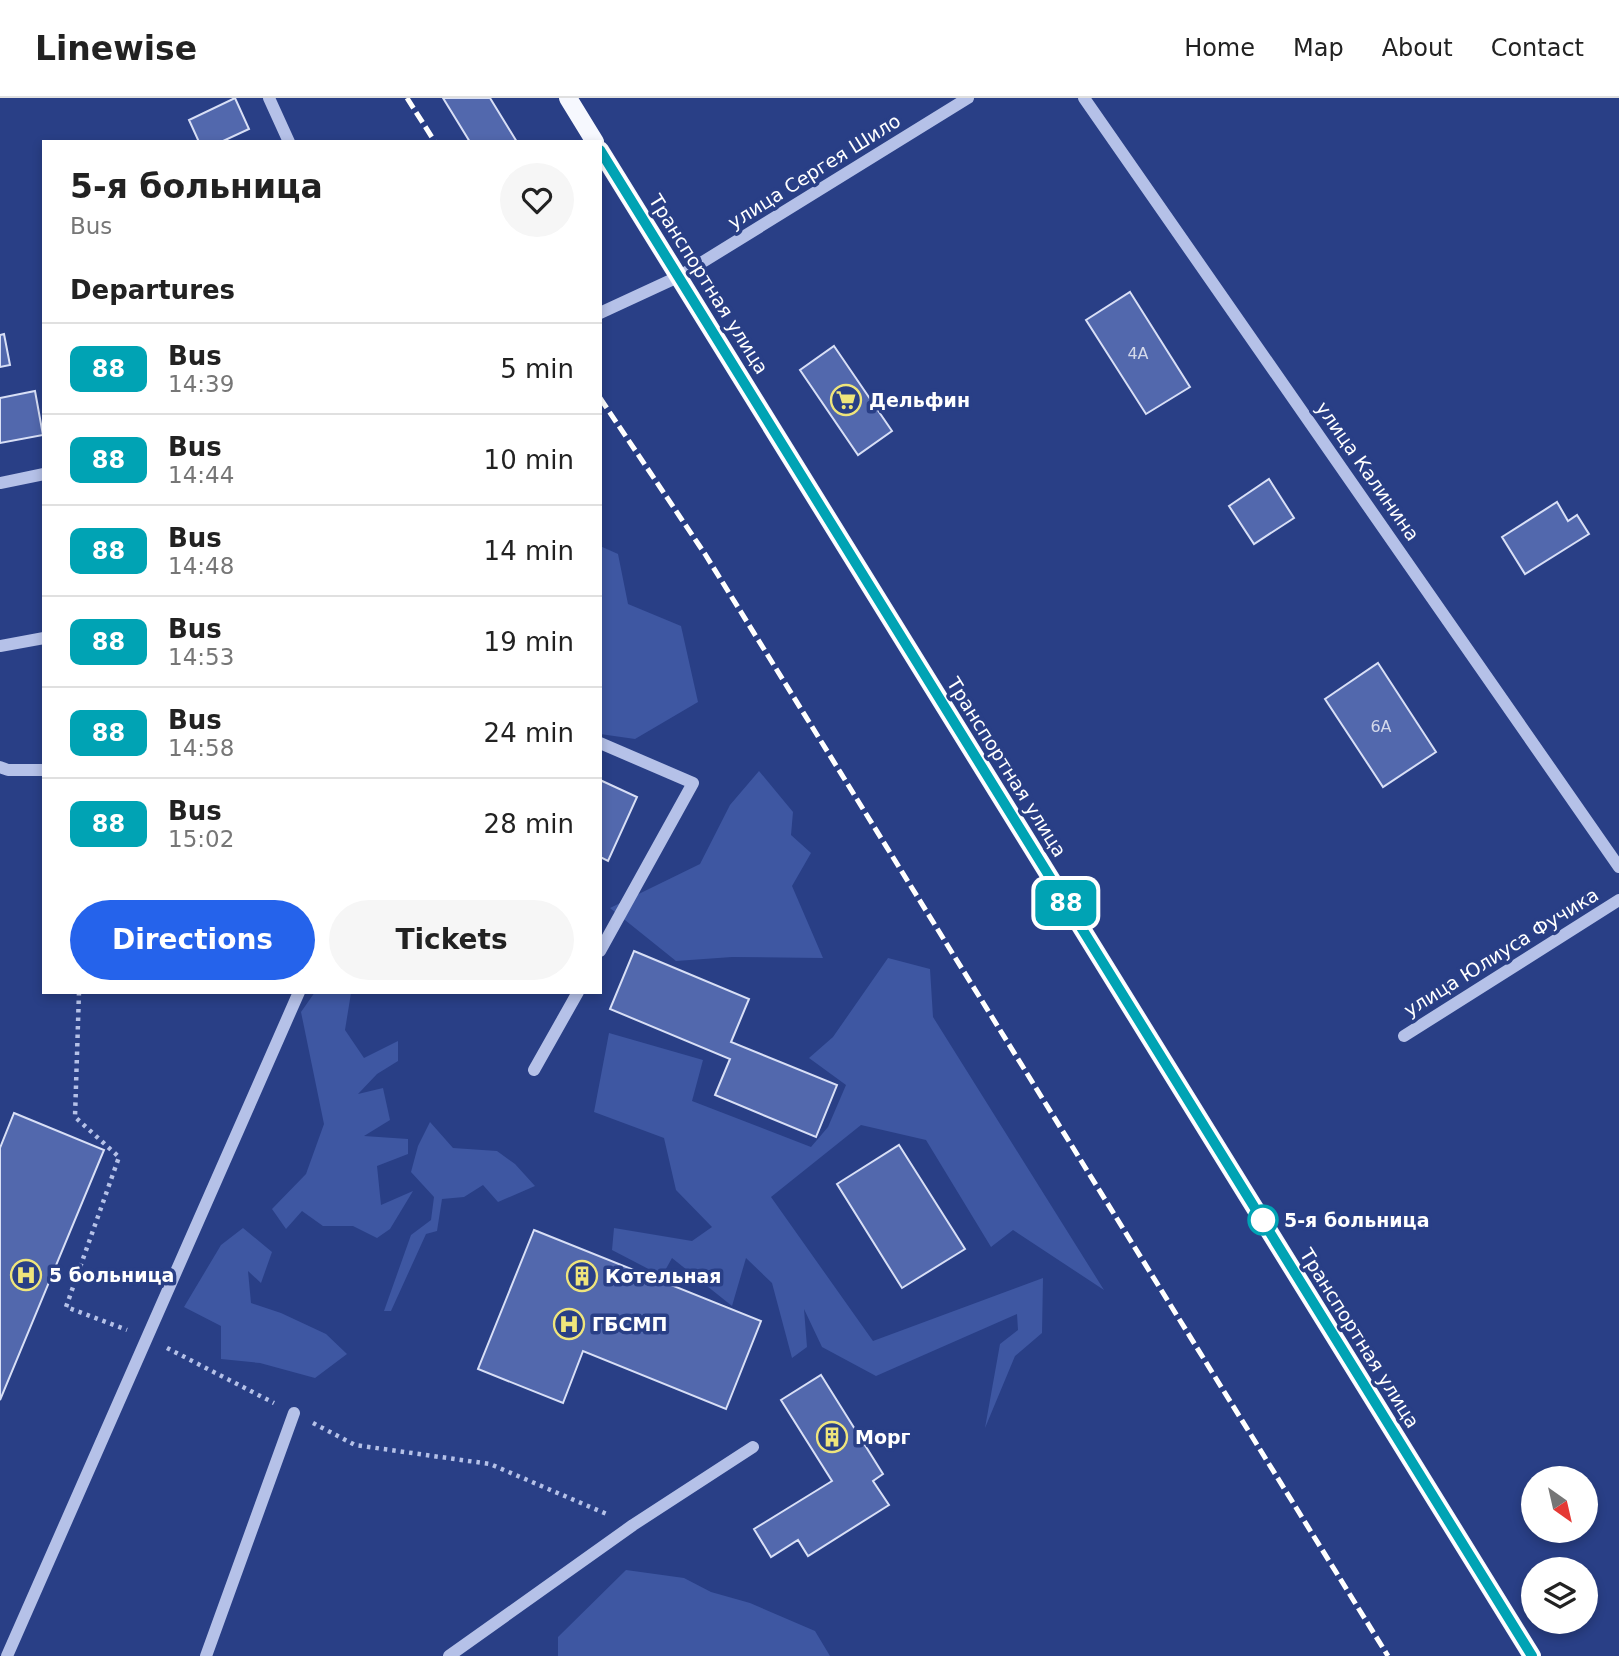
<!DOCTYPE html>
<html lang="en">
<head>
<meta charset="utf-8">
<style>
  :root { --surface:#fff; --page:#f6f6f6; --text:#222; --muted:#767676; --line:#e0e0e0; --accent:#2563eb }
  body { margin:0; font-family:"DejaVu Sans",sans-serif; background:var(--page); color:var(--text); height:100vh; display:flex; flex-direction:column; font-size:26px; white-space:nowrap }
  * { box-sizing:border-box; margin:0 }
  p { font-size:23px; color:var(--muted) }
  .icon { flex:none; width:38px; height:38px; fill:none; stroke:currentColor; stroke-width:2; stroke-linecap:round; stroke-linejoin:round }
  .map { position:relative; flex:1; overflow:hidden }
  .panel { position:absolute; left:42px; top:42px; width:560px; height:854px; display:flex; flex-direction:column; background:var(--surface); border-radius:0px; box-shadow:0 4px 10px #0003 }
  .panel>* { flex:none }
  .badge { padding:0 14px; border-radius:10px; font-size:24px; line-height:46px }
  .needle { width:46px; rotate:146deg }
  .controls { position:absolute; left:1521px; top:1368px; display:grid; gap:14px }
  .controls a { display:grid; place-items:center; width:77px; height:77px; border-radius:50%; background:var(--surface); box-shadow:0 4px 10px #0003; font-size:35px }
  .map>.badge { position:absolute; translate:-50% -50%; box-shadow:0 0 0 4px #fff }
  h2 { padding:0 28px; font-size:26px; line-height:63px }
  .round { display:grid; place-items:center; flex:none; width:74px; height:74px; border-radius:37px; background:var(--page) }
  .headline { display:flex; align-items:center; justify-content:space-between; height:119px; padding:0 28px }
  h1 { font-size:33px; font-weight:700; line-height:52px }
  .button { display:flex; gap:14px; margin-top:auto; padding:14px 28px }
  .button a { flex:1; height:80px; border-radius:42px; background:var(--accent); color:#fff; font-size:28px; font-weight:700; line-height:80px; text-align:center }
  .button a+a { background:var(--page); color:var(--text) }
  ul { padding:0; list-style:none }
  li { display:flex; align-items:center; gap:21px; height:91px; padding:0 28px; border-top:2px solid var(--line) }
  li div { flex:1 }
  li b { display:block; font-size:26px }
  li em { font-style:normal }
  li .badge { min-width:77px; font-weight:700; text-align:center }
  header { display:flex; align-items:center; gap:42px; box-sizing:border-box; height:98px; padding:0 35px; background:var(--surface); border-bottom:2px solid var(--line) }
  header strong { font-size:33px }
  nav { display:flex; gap:38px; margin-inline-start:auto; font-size:24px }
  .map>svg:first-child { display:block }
  .green { fill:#3e57a2 }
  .building { fill:#5268ad; stroke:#d8dff6; stroke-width:2 }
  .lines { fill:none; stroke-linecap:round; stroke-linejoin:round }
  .path { stroke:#b5c1e8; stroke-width:4.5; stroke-dasharray:3.5 5; stroke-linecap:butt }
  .minor { stroke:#b5c1e8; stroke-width:12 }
  .major { stroke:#f6f8fe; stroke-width:18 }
  .rail { stroke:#fff; stroke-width:5; stroke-dasharray:12 5; stroke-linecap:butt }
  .line-casing { stroke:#fff; stroke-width:16 }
  .line { stroke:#00a3b4; stroke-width:10 }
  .stop-dot { fill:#fff; stroke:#00a3b4; stroke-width:3.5 }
  .labels { text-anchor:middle; stroke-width:7; stroke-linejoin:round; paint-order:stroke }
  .number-label { font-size:16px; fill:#d4d9ea }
  .street-label { font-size:19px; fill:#fff; stroke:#293f86 }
  .poi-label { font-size:19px; font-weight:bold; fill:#fff; stroke:#293f86; text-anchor:start }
  .stop-label { font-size:19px; font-weight:bold; fill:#fff; stroke:#293f86; text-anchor:start }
</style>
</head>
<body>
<header>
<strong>Linewise</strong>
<nav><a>Home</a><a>Map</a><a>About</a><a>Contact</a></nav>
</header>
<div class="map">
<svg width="1619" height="1558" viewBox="0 0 1619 1558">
  <rect width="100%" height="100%" fill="#293f86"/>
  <path class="green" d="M 600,448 L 618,456 L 628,506 L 681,528 L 698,604 L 635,641 L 600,636 Z
    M 759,673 L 793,714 L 791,737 L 811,755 L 792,788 L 823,860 L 732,859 L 676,863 L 610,810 L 700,766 L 730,707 Z
    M 888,860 L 930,871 L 933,919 L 1104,1192 L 1013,1132 L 991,1149 L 926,1042 L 861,1027 L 771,1099 L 873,1243 L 1043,1180 L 1042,1235 L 1015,1258 L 985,1330 L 1000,1246 L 1018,1232 L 1017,1216 L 876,1278 L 822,1249 L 804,1211 L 807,1249 L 792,1260 L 772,1185 L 746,1160 L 732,1208 L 672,1160 L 662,1178 L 612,1152 L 614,1130 L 692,1143 L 712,1129 L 676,1092 L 664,1040 L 594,1014 L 609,935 L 703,962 L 692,1003 L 811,1049 L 828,1029 L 846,987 L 809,960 L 833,939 Z
    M 315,894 L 351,895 L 345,932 L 364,960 L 398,943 L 398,963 L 377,976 L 358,996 L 383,990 L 390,1022 L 364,1038 L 408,1041 L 408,1056 L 377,1068 L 381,1107 L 413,1093 L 390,1131 L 377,1140 L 353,1128 L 323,1128 L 302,1113 L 286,1131 L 272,1111 L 306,1076 L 324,1026 L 301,914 Z
    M 430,1024 L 453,1050 L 497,1053 L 515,1066 L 535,1088 L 498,1104 L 483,1087 L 464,1099 L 442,1101 L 437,1133 L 426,1136 L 391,1213 L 384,1213 L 411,1137 L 431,1122 L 434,1099 L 411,1074 L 418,1048 Z
    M 243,1130 L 272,1154 L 261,1185 L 248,1173 L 251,1205 L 281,1215 L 326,1236 L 347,1256 L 315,1280 L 260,1265 L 221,1261 L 221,1228 L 184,1209 L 221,1147 Z
    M 626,1472 L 684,1480 L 711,1494 L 750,1505 L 815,1533 L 830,1558 L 558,1558 L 558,1539 Z"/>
  <path class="building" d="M 235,0 L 249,31 L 221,44 L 199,44 L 189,22 Z
    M 443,0 L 490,0 L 517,44 L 470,44 Z
    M 1130,194 L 1190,289 L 1146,316 L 1086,222 Z
    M 4,236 L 10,267 L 0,269 L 0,237 Z
    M 834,248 L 892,333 L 858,357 L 800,272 Z
    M 35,293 L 43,337 L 0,345 L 0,300 Z
    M 1269,381 L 1294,420 L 1254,446 L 1229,408 Z
    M 1557,404 L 1568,423 L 1577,417 L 1589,436 L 1525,476 L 1502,439 Z
    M 1378,565 L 1436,654 L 1383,689 L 1325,601 Z
    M 600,682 L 637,699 L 608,763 L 600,759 Z
    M 634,853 L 749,901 L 731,944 L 837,987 L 816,1039 L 715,997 L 730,961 L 610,911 Z
    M 14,1015 L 104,1052 L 0,1302 L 0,1050 Z
    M 899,1047 L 965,1151 L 902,1190 L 837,1086 Z
    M 534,1132 L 761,1223 L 726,1311 L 583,1253 L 563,1305 L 478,1271 Z
    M 821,1277 L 883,1376 L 873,1383 L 889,1407 L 808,1458 L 798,1442 L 771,1459 L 754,1431 L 832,1383 L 781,1302 Z"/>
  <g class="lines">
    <path class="path" d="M 79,894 L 75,1019 L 119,1059 L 66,1209 L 127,1232
      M 167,1250 L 274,1305
      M 313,1325 L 355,1347 L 490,1366 L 609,1417"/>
    <path class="minor" d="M 269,0 L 289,44
      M 1084,0 L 1619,769
      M 600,215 L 680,178 L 968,0
      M 0,385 L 44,376
      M 0,548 L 44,540
      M 600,645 L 693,685 L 600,853
      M 0,669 L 8,672 L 44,672
      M 1404,938 L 1619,802
      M 534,972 L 578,894
      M 7,1558 L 299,894
      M 206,1558 L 294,1315
      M 449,1558 L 633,1427 L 753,1349"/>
    <path class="major" d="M 568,0 L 595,44
      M 600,52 L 1532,1558"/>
    <path class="rail" d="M 407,0 L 435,44
      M 600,300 L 705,456 L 1388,1558"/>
  </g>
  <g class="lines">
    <g class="line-casing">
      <path id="line" d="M 600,52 L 1532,1558"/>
    </g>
    <use href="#line" class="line"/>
  </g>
  <defs>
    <g id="supermarket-ring" transform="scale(1.575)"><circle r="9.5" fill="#293f86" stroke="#efe57b" stroke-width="1.5"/><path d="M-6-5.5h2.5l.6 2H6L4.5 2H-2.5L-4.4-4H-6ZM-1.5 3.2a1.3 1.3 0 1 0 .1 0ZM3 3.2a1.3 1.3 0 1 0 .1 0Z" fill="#efe57b"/></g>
    <g id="hospital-ring" transform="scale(1.575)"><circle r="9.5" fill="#293f86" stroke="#efe57b" stroke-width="1.5"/><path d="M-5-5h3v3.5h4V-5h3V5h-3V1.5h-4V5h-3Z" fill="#efe57b"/></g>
    <g id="building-ring" transform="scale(1.575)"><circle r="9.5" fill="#293f86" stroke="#efe57b" stroke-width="1.5"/><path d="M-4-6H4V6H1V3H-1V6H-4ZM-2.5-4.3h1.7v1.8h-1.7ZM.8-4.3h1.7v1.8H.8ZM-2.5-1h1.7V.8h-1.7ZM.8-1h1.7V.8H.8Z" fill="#efe57b"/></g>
  </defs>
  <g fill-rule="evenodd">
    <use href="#supermarket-ring" x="846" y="302"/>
    <use href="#hospital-ring" x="26" y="1177"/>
    <use href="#building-ring" x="582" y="1178"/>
    <use href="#hospital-ring" x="569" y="1226"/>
    <use href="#building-ring" x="832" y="1339"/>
  </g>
  <circle class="stop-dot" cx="1263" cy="1122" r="14"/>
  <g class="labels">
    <g class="number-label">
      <text x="1138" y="261">4А</text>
      <text x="1381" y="634">6А</text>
    </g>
    <g class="street-label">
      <text transform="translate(814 73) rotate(-32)" y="7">улица Сергея Шило</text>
      <text transform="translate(709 186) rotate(58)" y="7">Транспортная улица</text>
      <text transform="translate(1368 373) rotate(55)" y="7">улица Калинина</text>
      <text transform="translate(1007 669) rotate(58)" y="7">Транспортная улица</text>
      <text transform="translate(1501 854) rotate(-32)" y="7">улица Юлиуса Фучика</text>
      <text transform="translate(1360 1240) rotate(58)" y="7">Транспортная улица</text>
    </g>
    <g class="poi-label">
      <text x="869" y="309">Дельфин</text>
      <text x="49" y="1184">5 больница</text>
      <text x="605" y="1185">Котельная</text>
      <text x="592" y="1233">ГБСМП</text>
      <text x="855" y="1346">Морг</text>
    </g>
    <g class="stop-label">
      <text x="1284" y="1129">5-я больница</text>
    </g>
  </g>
</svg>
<div class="controls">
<a><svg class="needle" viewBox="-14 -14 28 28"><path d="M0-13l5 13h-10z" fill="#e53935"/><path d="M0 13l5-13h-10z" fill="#767676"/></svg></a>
<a><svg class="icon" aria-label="layers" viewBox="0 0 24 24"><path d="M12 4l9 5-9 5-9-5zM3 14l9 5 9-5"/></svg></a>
</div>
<b class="badge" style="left:1066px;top:805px;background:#00a3b4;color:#fff">88</b>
<section class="panel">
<div class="headline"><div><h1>5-я больница</h1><p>Bus</p></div><a class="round"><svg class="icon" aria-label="heart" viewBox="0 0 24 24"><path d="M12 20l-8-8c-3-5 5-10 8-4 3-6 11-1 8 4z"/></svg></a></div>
<h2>Departures</h2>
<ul>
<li><span class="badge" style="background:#00a3b4;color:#fff">88</span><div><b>Bus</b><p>14:39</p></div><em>5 min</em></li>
<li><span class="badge" style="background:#00a3b4;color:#fff">88</span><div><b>Bus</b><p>14:44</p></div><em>10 min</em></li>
<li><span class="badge" style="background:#00a3b4;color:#fff">88</span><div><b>Bus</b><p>14:48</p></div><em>14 min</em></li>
<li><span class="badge" style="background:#00a3b4;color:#fff">88</span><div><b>Bus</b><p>14:53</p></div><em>19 min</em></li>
<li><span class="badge" style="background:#00a3b4;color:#fff">88</span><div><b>Bus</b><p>14:58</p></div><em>24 min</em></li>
<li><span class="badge" style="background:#00a3b4;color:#fff">88</span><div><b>Bus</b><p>15:02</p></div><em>28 min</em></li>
</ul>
<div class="button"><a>Directions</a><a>Tickets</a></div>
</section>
</div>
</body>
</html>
